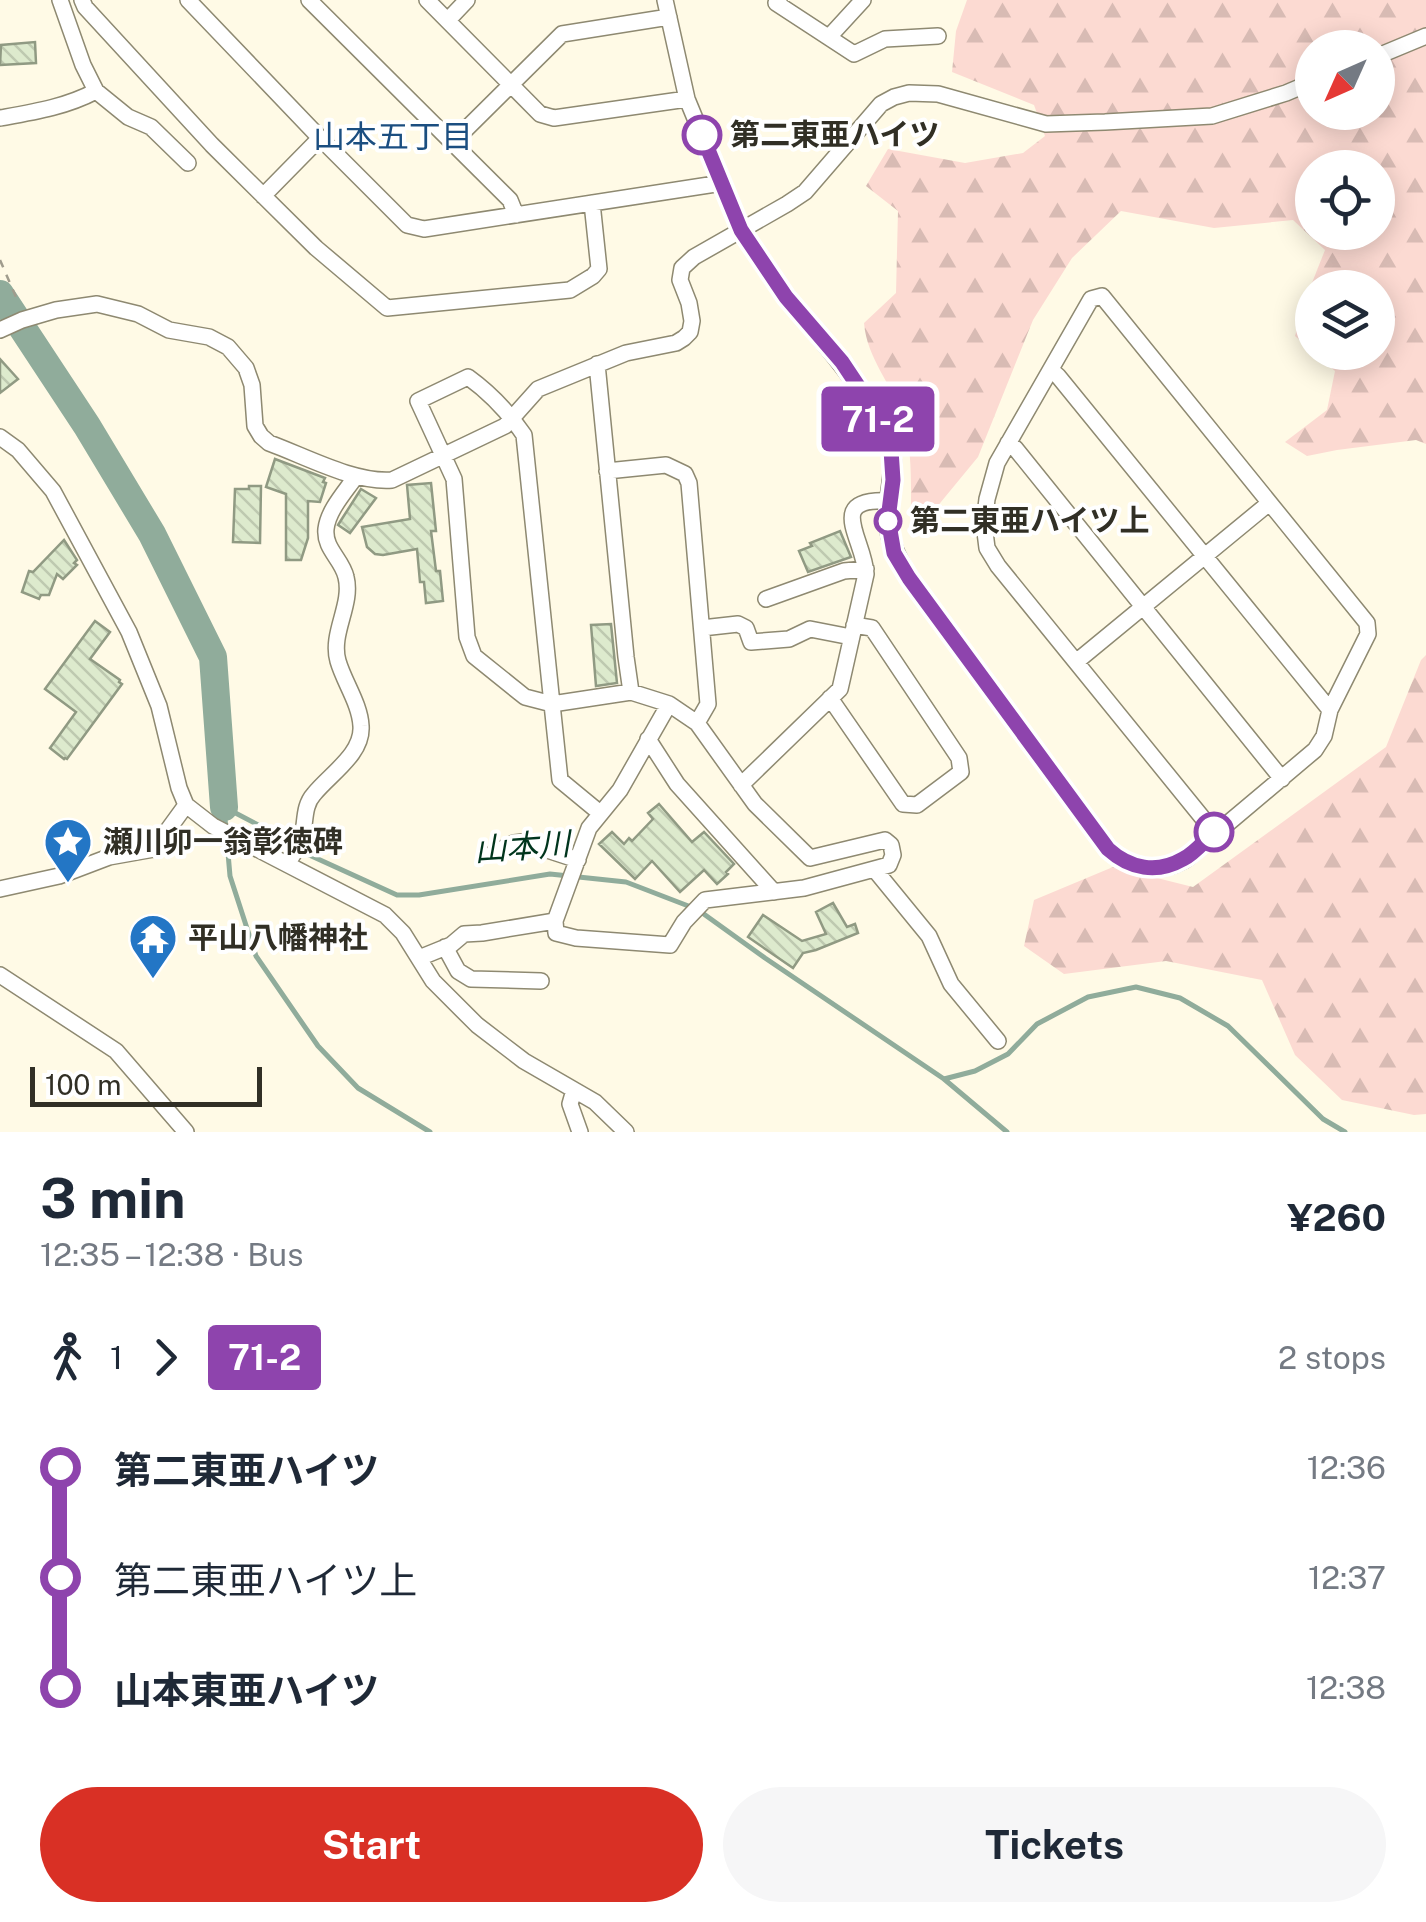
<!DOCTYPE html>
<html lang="en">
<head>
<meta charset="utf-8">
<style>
  :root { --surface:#fff; --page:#f6f6f7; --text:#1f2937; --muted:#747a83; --accent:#d93025 }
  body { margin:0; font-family:"Public Sans","Noto Sans JP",sans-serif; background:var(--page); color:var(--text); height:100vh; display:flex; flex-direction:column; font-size:38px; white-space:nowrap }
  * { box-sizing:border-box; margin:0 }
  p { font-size:32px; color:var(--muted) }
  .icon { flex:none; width:55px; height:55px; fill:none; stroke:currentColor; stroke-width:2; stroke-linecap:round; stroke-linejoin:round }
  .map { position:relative; height:1132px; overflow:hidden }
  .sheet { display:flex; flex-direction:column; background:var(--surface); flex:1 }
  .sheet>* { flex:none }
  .badge { padding:0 20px; border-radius:8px; font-size:35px; line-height:65px }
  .needle { width:65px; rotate:225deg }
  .buttons { position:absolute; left:1295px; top:30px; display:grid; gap:20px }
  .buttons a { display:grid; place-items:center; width:100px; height:100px; border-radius:50%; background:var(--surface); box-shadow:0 5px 25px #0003; font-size:50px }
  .scale { position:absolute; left:30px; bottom:25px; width:232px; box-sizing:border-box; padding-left:10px; border:5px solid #312f25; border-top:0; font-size:28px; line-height:35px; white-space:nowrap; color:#312f25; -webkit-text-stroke:8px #fff; paint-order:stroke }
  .map>.badge { position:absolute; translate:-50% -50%; box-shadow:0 0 0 5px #fff }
  .legs { display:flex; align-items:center; gap:15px; height:110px; padding:0 40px; font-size:32px }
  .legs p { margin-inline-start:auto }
  .overview { display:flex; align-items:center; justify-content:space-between; height:170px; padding:0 40px }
  h1 { font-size:55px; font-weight:700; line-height:75px }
  .action { display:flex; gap:20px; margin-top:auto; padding:20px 40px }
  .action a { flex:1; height:115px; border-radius:60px; background:var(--accent); color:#fff; font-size:40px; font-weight:700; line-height:115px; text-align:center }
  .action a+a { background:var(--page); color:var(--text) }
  ul { padding:0 40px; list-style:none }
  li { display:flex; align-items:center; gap:35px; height:110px; font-size:38px }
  li i { display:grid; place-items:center; width:15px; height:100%; margin:0 12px; background:currentColor }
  li i::after { content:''; width:25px; height:25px; margin:-12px; border:8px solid; border-radius:50%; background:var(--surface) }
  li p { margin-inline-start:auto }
  li:first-child i { background:linear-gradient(#0000 50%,currentColor 0) }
  li:last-child i { background:linear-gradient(currentColor 50%,#0000 0) }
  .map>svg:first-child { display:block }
  .forest { fill:url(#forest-firs); fill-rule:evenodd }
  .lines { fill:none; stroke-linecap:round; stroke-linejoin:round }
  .stream { stroke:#90ac9b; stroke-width:5 }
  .river { stroke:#90ac9b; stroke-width:28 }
  .building { fill:url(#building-back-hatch); stroke:#909a83; stroke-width:2.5 }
  .minor-casing { stroke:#8e8971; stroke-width:18 }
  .tertiary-casing { stroke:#8e8971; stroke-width:20 }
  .path { stroke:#a09c8d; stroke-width:2.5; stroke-dasharray:8 8; stroke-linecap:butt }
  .minor { stroke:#fff; stroke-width:15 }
  .tertiary { stroke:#fff; stroke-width:18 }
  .line-1-casing { stroke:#fff; stroke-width:22 }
  .line-1 { stroke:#8e44ad; stroke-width:15 }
  .stop-1-dot { fill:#fff; stroke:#8e44ad; stroke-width:5 }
  .labels { text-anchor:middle; stroke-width:8; stroke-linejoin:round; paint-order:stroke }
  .stop-label { font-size:30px; font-weight:bold; fill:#312f25; stroke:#fff; text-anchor:start }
  .poi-label { font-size:30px; font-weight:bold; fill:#312f25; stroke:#fff; text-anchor:start }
  .neighbourhood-label { font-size:32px; fill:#1b4e80; stroke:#fff }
  .water-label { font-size:32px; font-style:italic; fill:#00351d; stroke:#fff }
</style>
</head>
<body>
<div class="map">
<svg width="1426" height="1132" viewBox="0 0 1426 1132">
  <defs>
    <pattern id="forest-firs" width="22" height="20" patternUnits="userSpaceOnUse" patternTransform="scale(2.5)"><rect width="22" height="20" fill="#fcdad2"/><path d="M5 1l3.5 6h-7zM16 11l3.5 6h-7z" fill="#d8bbb4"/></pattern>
    <pattern id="building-back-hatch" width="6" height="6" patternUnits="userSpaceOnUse" patternTransform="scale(2.5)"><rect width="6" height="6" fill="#ddeacd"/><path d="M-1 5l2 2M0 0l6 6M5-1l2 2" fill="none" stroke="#bec9b0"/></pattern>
  </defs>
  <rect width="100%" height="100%" fill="#fffae6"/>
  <path class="forest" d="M 967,0 L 1426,0 L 1426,444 L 1416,440 L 1337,450 L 1307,456 L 1285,442 L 1327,410 L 1335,371 L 1314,353 L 1378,352 L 1378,288 L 1312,288 L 1312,351 L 1295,336 L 1306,298 L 1325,250 L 1293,220 L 1214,228 L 1121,211 L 1072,258 L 1033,320 L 978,457 L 936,508 L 911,511 C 911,480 912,447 903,417 C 892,384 867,359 864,323 L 896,293 L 898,211 L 866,186 L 888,149 L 965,163 L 1023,153 L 1045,136 L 1034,105 L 952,72 L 956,31 ZM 1312,48 L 1378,48 L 1378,112 L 1312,112 ZM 1312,168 L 1378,168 L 1378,232 L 1312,232 Z
    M 1426,655 L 1426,1114 L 1414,1115 L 1342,1100 L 1295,1055 L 1262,980 L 1166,961 L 1064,974 L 1024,946 L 1034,900 L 1113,867 L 1193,887 L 1386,747 L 1421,660 Z"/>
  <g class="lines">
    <path class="stream" d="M 224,807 L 287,840 L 307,854 L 397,895 L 419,895 L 550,874 L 626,882 L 691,907
      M 224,807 L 230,876 L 256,956 L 318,1046 L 358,1088 L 430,1132
      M 701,912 L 765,958 L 944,1079 L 975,1071 L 1008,1054 L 1037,1024 L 1088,997 L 1136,987 L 1180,998 L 1228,1026 L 1323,1119 L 1345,1132
      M 944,1079 L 1007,1132"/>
    <path class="river" d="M 0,294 L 87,426 L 152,534 L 213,657 L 224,807"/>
  </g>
  <path class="building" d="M 35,42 L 36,63 L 0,65 L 1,45 Z
    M 0,359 L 18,379 L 0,393 Z
    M 275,459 L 325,478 L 323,482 L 326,483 L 320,502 L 308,501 L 308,538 L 301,560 L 286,560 L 286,494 L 266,487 Z
    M 431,483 L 436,531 L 431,531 L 436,571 L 440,571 L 443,601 L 426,603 L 424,582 L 420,582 L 417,549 L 383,555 L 375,554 L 367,547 L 362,527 L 410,519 L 407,485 Z
    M 249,486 L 261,486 L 260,543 L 233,542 L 235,489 L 249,489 Z
    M 361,489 L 376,498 L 350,533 L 338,525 Z
    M 840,531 L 851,557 L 808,572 L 799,551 L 812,546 L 810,543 Z
    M 64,540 L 77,560 L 74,563 L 77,565 L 63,579 L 57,574 L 49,595 L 41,595 L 39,599 L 22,592 L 29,571 L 33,572 Z
    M 95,621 L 110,632 L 90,659 L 120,680 L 119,682 L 122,684 L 67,759 L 65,758 L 64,759 L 50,748 L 76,712 L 45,689 Z
    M 611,624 L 617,683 L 596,686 L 591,625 Z
    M 659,804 L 692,842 L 704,832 L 734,864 L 726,872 L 728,874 L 717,884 L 704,870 L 680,892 L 652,861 L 635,879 L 599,844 L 612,832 L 624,844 L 629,838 L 632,841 L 653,819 L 648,813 Z
    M 833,903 L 847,927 L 855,924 L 858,933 L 816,950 L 803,953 L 793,968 L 748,937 L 763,915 L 802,941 L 826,934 L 816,912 Z"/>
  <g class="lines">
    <g class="minor-casing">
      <path id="minor" d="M 60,0 L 83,65 L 96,91 L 128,117 L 151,127 L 188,163
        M 82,0 L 85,7 L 212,145 L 316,248 L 387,308 L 570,290 L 593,276 L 599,269 L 592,203
        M 188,0 L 320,138 L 407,225 L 424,229 L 722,183
        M 309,0 L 510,200 L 516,215
        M 427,0 L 540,114 L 554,118 L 687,99
        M 665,0 L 687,99 L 741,230
        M 779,0 L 776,3 L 854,54 L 885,39 L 938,36
        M 448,20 L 467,0
        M 829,37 L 863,0
        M 1378,56 L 1426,36
        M 0,118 C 34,112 66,107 96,91
        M 452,143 L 562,34 L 669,17
        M 263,196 L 320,138
        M 1102,296 L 1367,623 L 1368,634 L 1330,710 L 1324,736 L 1315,750 L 1220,830 L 1214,832 L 998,566 L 987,548 L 984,524 L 987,499 L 997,463 L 1091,299 Z
        M 0,330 L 22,320 L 56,310 L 97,304 L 138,314 L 169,330 L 209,337 L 228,347 L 246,368 L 252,385 L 255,426 L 261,436 L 269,443 C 305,456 354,483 392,480 L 505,426 L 538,389 L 626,353 L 676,343 L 684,338 L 690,332 L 692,321 L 689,303 L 680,280 L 682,268 L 694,257 L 787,204 L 805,192 L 881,104 L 894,97 L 909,93 L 938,94 L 1046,124 L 1105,122 L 1212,116 L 1286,93 L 1312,82
        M 1051,370 L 1058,376 L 1330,710
        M 0,437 L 18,450 L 53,491 L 129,632 L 159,706 L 179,788 L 186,805 L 213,826 L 385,915 L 403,933 L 433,981 L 477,1025 L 524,1061 L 595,1102 L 626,1132
        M 1008,443 L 1015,448 L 1282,779
        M 607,471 L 666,465 L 685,474 L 689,483 L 708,704 L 697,723
        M 766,599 L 844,571 L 866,569
        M 702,628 L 738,624 L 746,628 L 751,642 L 789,639 L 810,629 L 851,637
        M 1076,662 L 1268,504
        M 830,698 L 903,804 L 917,805 L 961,772 L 959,758 L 872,628 L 854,625
        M 648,739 L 677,784 L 774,892
        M 741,785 L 840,689 L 866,574 C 864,538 824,497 890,501
        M 600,813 L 560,780 L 552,704 L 524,435 C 509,413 490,393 468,377 L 418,401 L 454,479 L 467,637 L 474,656 L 525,697 L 552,704 L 631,692
        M 492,854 L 514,843 L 523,842 L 578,860
        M 287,864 C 292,856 299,847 302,837 C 306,822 303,806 314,794 C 330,774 363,754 361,726 C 360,704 344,682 338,661 C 330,633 353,605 346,577 C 342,559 324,549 326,529 C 328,510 346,491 356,476
        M 875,870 L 929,936 L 951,984 L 998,1041
        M 0,889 L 59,876 L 109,857 L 154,849 L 186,805
        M 555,921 L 556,933 L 576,938 L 670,945 L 684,922 L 705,900 L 804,888 L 889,865 L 893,855 L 891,845 L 885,840 L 810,858 L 755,804 L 697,723 L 669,704
        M 445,947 L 458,971 L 471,979 L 541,981
        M 419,958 L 451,945 L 464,934 L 482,933 L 555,921 L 589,828 L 620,790 L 669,704 L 631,692 L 626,657 L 597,364
        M 0,975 L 116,1051 L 186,1132
        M 574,1090 L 570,1104 L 580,1132"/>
    </g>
    <g class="tertiary-casing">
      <path id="tertiary" d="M 741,230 C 757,253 771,278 789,300 C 827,347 866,386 889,445 C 898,470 886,495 888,521 C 889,543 898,559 909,578 L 1108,849 C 1130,868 1157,874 1183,860 C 1195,853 1204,841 1214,832"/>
    </g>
    <path class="path" d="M 0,260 L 19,304"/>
    <use href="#minor" class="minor"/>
    <use href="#tertiary" class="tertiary"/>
  </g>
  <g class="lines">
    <g class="line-1-casing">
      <path id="line-1" d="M 702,135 L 741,230 L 786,297 L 842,362 L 876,413 L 891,450 L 893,480 L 888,519 L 894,553 L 909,578 L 1108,849 C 1130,869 1157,874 1183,859 C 1195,853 1204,841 1214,832"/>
    </g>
    <use href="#line-1" class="line-1"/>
  </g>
  <defs>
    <g id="sight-pin" transform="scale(2.5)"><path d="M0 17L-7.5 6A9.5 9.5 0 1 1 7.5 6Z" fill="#2376c5" stroke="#fff"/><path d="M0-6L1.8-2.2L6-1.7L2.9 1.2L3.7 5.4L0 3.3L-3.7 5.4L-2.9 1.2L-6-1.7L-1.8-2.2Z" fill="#fff"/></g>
    <g id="temple-pin" transform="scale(2.5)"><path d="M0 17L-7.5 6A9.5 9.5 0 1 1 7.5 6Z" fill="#2376c5" stroke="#fff"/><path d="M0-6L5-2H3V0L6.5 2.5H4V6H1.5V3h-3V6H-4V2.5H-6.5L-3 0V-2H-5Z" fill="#fff"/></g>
  </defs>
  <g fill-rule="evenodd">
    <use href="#sight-pin" x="68" y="842"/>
    <use href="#temple-pin" x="153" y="938"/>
  </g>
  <g class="stop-1-dot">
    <circle cx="702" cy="135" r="18"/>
    <circle cx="888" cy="521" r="12"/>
    <circle cx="1214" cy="832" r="18"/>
  </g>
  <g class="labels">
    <g class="stop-label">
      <text x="730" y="145">第二東亜ハイツ</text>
      <text x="910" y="531">第二東亜ハイツ上</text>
    </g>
    <g class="poi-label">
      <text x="103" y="852">瀬川卯一翁彰徳碑</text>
      <text x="188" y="948">平山八幡神社</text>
    </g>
    <g class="neighbourhood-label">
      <text x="393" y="148">山本五丁目</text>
    </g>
    <g class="water-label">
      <text transform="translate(522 847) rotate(-4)" y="11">山本川</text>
    </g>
  </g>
</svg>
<div class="buttons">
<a><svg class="needle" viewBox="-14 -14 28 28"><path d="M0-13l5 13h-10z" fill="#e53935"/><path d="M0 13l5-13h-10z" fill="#747a83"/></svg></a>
<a><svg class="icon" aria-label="locate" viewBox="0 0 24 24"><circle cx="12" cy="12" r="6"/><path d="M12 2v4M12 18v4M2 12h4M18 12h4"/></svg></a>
<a><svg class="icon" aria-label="layers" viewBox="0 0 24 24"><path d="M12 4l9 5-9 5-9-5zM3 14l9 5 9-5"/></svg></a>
</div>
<div class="scale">100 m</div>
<b class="badge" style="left:878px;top:419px;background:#8e44ad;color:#fff">71-2</b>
</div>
<section class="sheet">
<div class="overview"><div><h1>3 min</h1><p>12:35 – 12:38 · Bus</p></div><b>¥260</b></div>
<div class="legs"><svg class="icon" aria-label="walk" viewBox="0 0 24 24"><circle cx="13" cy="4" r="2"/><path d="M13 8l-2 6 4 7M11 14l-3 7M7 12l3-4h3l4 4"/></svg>1<svg class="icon" aria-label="forward" viewBox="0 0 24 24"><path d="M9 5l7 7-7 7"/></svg><b class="badge" style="background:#8e44ad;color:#fff">71-2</b><p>2 stops</p></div>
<ul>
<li><i style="color:#8e44ad"></i><b>第二東亜ハイツ</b><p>12:36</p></li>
<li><i style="color:#8e44ad"></i><span>第二東亜ハイツ上</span><p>12:37</p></li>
<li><i style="color:#8e44ad"></i><b>山本東亜ハイツ</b><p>12:38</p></li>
</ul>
<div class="action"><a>Start</a><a>Tickets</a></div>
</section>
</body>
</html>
